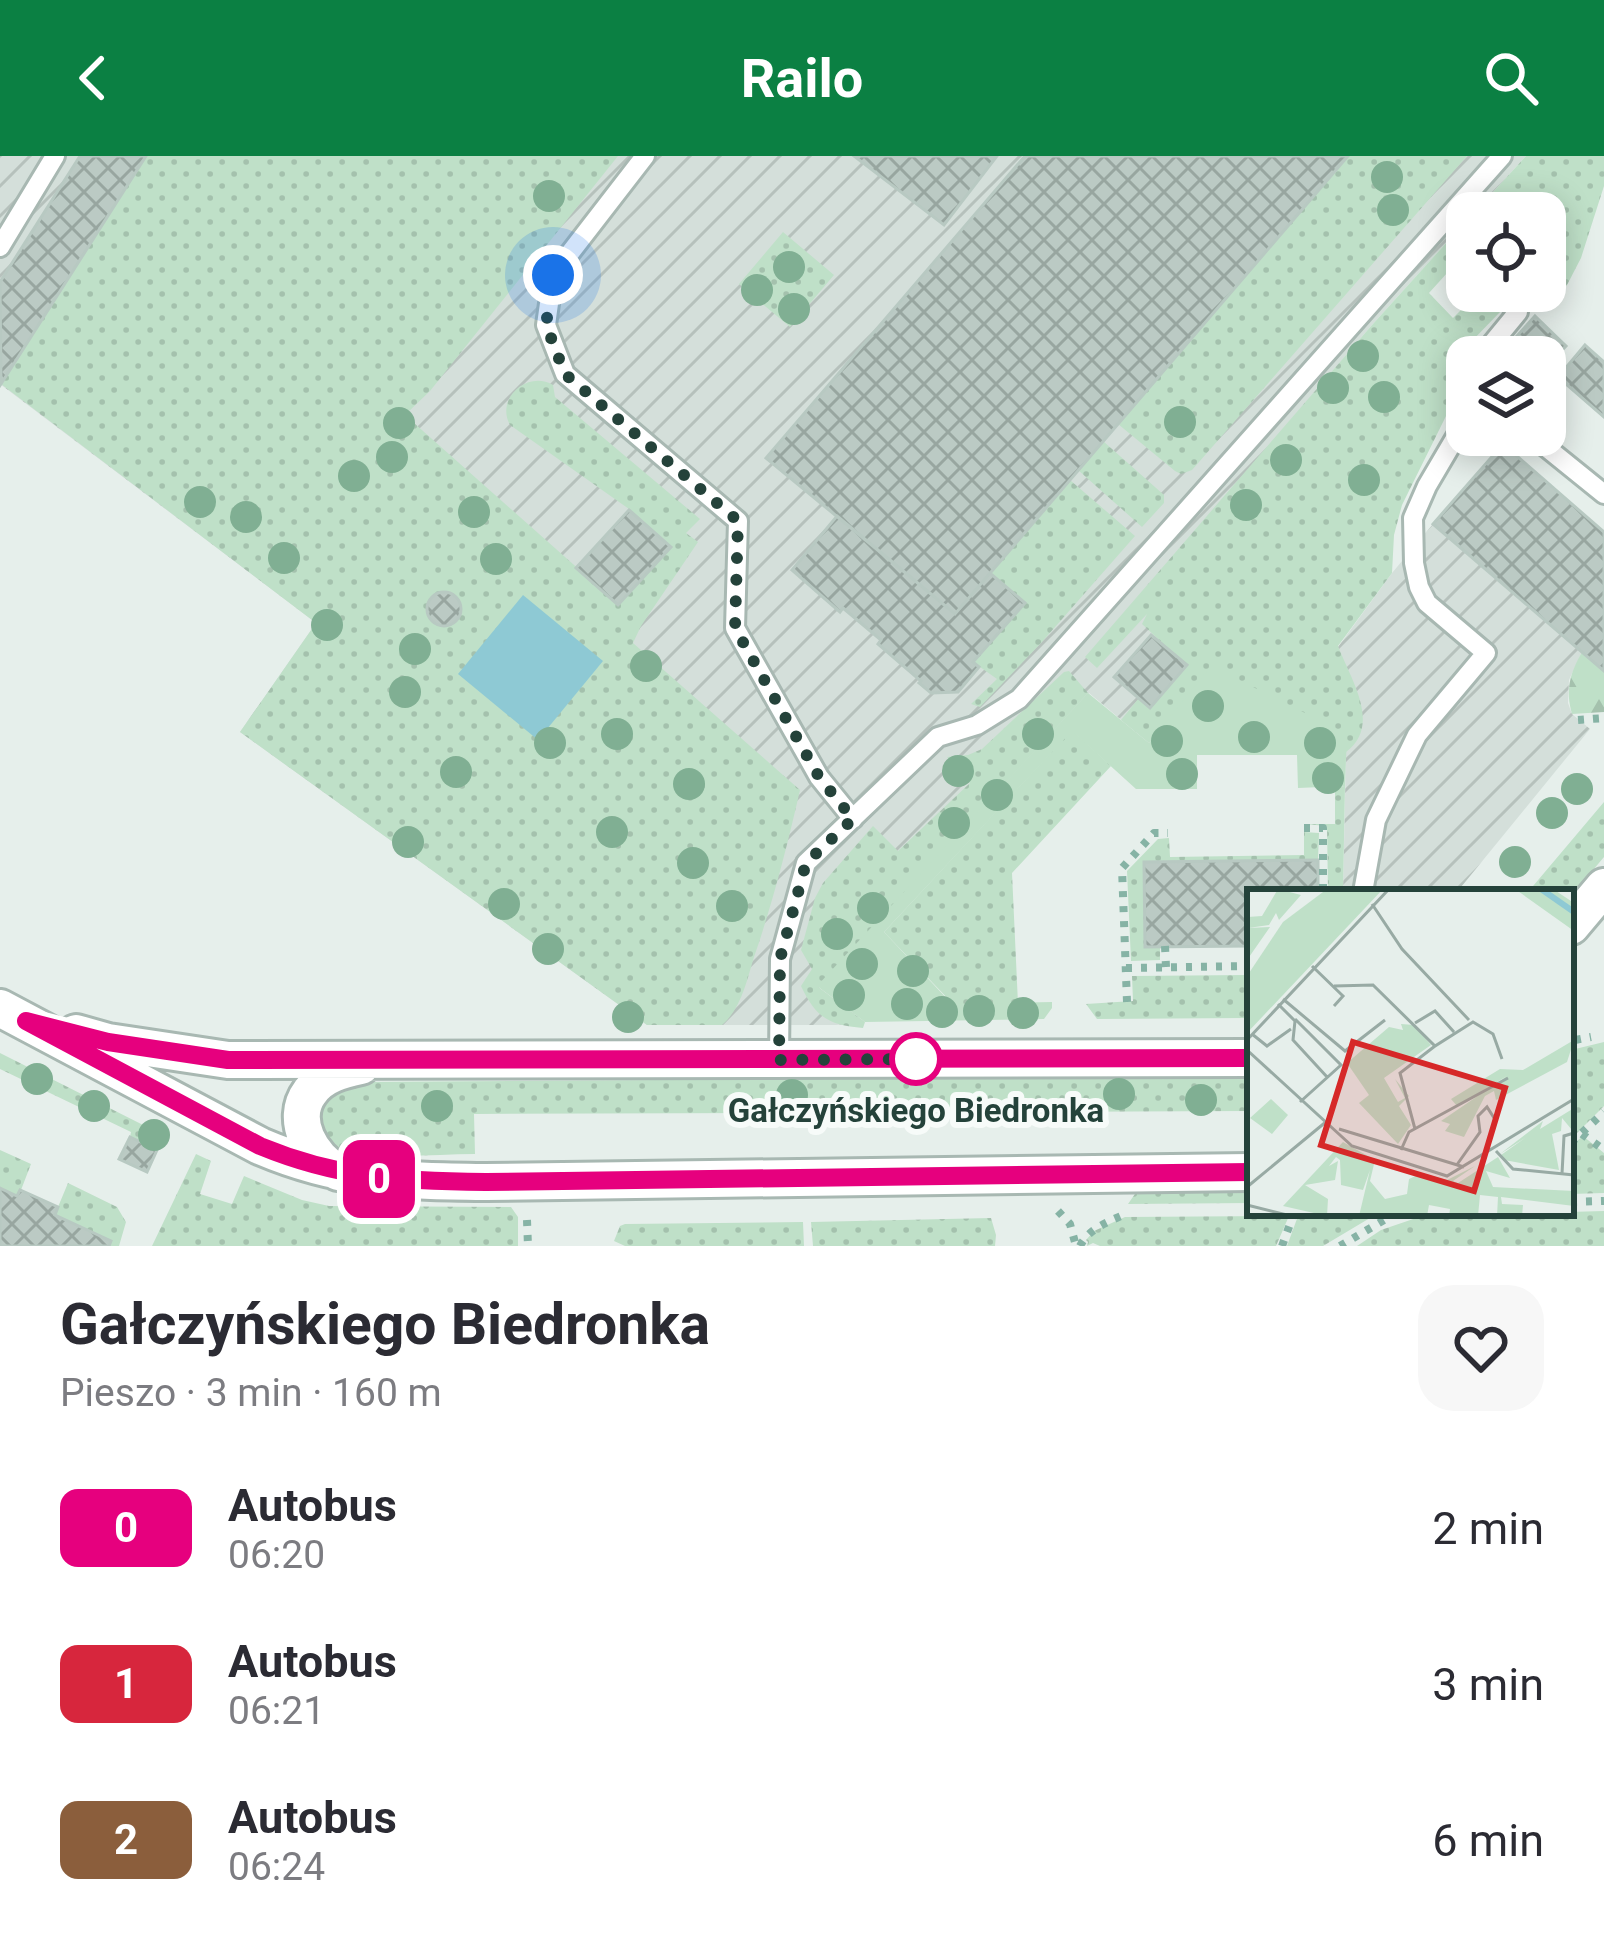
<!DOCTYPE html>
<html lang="pl">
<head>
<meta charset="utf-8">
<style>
  :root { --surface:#fff; --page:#f7f7f7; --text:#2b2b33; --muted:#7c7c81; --accent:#0b8043 }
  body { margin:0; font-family:Roboto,sans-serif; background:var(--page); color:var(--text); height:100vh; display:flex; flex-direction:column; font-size:45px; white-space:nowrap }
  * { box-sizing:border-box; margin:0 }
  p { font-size:39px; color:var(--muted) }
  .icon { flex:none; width:66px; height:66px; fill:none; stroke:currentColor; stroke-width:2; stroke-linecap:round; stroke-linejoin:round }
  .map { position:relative; height:1090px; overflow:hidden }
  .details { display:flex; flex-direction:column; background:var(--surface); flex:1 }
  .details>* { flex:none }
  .badge { padding:0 24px; border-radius:18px; font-size:42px; line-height:78px }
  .buttons { position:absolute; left:1446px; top:36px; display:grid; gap:24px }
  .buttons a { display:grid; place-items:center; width:120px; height:120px; border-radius:24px; background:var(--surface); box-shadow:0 6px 30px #0003; font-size:60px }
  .you { position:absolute; width:60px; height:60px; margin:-30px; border:9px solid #fff; border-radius:50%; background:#1a73e8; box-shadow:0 0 0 18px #1a73e833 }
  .map>.badge { position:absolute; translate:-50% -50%; box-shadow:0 0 0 6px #fff }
  .round { display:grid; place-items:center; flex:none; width:126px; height:126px; border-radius:36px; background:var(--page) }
  .headline { display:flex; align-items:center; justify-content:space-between; height:204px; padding:0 60px }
  h1 { font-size:57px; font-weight:700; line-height:90px }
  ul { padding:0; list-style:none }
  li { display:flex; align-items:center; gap:36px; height:156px; padding:0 60px }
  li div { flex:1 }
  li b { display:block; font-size:45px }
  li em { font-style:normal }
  li .badge { min-width:132px; font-weight:700; text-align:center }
  header { display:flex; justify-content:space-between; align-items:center; height:156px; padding:0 60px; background:var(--accent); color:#fff; font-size:54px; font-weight:700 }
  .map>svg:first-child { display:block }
  .industrial { fill:url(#industrial-furrows) }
  .grass { fill:url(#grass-dots) }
  .forest { fill:url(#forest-firs) }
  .garden { fill:#bfe0c8 }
  .water { fill:#8ec9d4 }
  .building { fill:url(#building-cross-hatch); stroke:#b8c9c2; stroke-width:3 }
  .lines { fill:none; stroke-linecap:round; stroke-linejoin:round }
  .service-casing { stroke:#a8b8b2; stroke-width:24 }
  .minor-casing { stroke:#a8b8b2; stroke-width:42 }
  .path { stroke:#86b3a5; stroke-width:8; stroke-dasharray:6 9; stroke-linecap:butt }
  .service { stroke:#fff; stroke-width:18 }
  .minor { stroke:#fff; stroke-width:36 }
  .tree { fill:#80af93 }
  .line-casing { stroke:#fff; stroke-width:27 }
  .line { stroke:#e6007e; stroke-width:18 }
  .walk { stroke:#24423a; stroke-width:12; stroke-dasharray:0 21.6 }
  .stop-dot { fill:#fff; stroke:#e6007e; stroke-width:6 }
  .labels { text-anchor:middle; stroke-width:12; stroke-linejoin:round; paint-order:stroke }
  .stop-label { font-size:33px; font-weight:bold; fill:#24423a; stroke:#f7fbf9 }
  .inset-river { fill:none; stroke:#8ec9d4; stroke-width:6 }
  .inset-road { fill:none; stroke:#98aaa4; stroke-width:3 }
  .view { fill:#d62828; fill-opacity:0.15; stroke:#d62828; stroke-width:6 }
  .inset-edge { fill:none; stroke:#24423a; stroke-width:6 }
</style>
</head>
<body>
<header><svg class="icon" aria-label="back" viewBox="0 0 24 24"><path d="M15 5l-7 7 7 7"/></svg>Railo<svg class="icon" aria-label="search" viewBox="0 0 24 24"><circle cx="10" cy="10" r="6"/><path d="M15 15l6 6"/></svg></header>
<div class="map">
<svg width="1604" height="1090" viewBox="0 0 1604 1090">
  <defs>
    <pattern id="industrial-furrows" width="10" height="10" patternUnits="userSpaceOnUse" patternTransform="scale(3)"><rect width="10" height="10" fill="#d4dfda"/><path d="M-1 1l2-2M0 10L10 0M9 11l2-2" fill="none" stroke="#b6c1bc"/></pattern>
    <pattern id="grass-dots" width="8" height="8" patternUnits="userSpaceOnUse" patternTransform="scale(3)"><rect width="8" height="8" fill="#bfe0c8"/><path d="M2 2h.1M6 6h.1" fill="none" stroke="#a4c1ad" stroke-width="1.8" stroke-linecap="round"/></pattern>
    <pattern id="forest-firs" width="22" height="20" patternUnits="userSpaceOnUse" patternTransform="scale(3)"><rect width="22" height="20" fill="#bfe0c8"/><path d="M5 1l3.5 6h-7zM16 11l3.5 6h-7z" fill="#a4c1ad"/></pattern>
    <pattern id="building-cross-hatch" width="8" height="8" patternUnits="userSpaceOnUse" patternTransform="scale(3)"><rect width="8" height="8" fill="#bbcac4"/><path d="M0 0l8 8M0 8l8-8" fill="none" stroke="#98a6a0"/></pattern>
  </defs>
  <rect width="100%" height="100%" fill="#e6efeb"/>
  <path class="industrial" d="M 0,0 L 1526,0 L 1474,57 L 1467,57 L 1467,64 L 1372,169 L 1200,370 L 1211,510 L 1149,587 L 1089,537 L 818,831 L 865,866 L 836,869 L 647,869 L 240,576 L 316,467 L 0,228 Z
    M 1433,368 L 1582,496 L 1569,524 L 1568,547 L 1572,558 L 1590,573 L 1457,736 L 1343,736 L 1346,596 L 1338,491 L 1392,417 Z"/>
  <path class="grass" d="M 146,0 L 618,0 L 430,235 L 405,259 L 618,448 L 670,390 L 629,353 L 510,269 C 495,242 528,214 553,229 L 555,241 L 700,363 L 686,377 L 698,386 L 641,470 L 633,487 L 800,634 C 787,691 773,746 754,801 C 747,824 741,853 722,869 L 647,869 L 240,576 L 316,467 L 1,228 Z
    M 1348,0 L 1467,0 L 1192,314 L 1181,318 L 1175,315 L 1118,268 Z
    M 1526,0 L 1604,0 L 1604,30 L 1581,102 L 1567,129 L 1549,148 L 1534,135 L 1545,135 L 1545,57 L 1474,57 Z
    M 1467,64 L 1467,95 L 1429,137 L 1453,162 L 1480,135 L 1501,155 L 1470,187 L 1460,203 L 1451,230 L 1446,260 L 1402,349 L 1394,379 L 1392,417 L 1338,490 C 1351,524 1382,569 1346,596 L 1175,557 L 1149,587 L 1121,564 L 1139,542 L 1186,509 L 1142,468 L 1147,458 L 1097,512 L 1085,501 L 1372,169 Z
    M 783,76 L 834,119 L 790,171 L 739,128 Z
    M 1103,285 L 1164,339 L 1164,347 L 1142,371 L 1078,314 Z
    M 1070,324 L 1135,380 L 1041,487 L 980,551 L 971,548 L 997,523 L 973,506 L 1024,447 L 990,417 Z
    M 1069,515 L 1088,537 L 818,831 L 865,866 L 863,872 C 829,869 816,862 801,830 L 812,813 L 801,794 L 815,742 L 823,727 L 873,670 L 898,695 L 970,627 L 947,601 L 968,599 L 982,593 L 1064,516 Z
    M 1072,574 L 1111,610 L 1012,717 L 1018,848 L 953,848 L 884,776 Z
    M 1345,630 L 1343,736 L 1328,736 L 1327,670 L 1304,668 L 1335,668 L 1335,631 Z
    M 1604,646 L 1604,701 L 1571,740 L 1571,736 L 1528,736 Z
    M 1304,676 L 1319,677 L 1318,704 L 1144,706 L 1145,790 L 1160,791 L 1160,804 L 1131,805 L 1127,715 L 1158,683 L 1169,682 L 1170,701 L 1304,699 Z
    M 1245,819 L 1246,862 L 1097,863 L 1086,848 L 1133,845 L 1132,820 Z
    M 1604,886 L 1604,950 L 1571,983 L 1571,894 Z
    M 0,897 L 165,980 L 157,994 L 130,981 L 131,976 L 0,913 Z
    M 1250,920 L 1250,955 L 474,958 L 475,998 C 427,998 372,1006 327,988 L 319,961 L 331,936 L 356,926 Z
    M 1583,980 L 1604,997 L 1604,1037 L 1571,1038 L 1571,990 Z
    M 0,994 L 31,1008 L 21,1034 L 58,1051 L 68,1027 L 117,1051 L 126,1066 L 119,1090 L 0,1090 Z
    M 196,998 L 211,1005 L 200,1038 L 232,1048 L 244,1020 L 302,1044 L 329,1050 L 511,1051 L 518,1061 L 518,1090 L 152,1090 Z
    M 1250,1029 L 1250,1047 L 1128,1048 L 1137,1035 Z
    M 1604,1055 L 1604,1090 L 1357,1090 L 1381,1074 L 1422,1060 Z
    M 1375,1059 L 1323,1090 L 1287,1090 L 1298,1060 Z
    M 1289,1060 L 1276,1090 L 1100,1090 L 1093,1087 L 1087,1090 L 1088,1086 L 1086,1084 L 1094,1075 L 1125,1061 Z
    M 991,1062 L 996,1079 L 995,1090 L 813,1090 L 811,1066 Z
    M 803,1066 L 804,1090 L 625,1090 L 614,1085 L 620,1070 L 625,1068 Z"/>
  <path class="forest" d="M 1582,496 L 1604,515 L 1604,556 L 1572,558 C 1565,534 1570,517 1582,496 Z"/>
  <path class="garden" d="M 1211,510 L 1347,578 L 1345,630 L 1298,632 L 1297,599 L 1197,599 L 1197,633 L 1136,633 L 1072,575 L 884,776 L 952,848 L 1052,846 L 1052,852 L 1044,863 L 865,866 L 817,830 L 1088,537 L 1149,587 Z"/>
  <path class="water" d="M 523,439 L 603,505 L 538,584 L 458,518 Z"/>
  <path class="building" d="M 80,0 L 146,0 L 1,228 L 0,126 Z
    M 854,0 L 997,0 L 944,69 Z
    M 1025,0 L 1348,0 L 955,458 L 766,302 Z
    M 1535,160 L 1566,190 L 1547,210 L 1545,201 L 1538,201 L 1517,180 Z
    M 1585,189 L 1604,206 L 1604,261 L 1558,221 Z
    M 1503,288 L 1604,376 L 1604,515 L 1433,368 Z
    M 629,354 L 671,391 L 618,449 L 576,412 Z
    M 837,360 L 955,458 L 990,417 L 1025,447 L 973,506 L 979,511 L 958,536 L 931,537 L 919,527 L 921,525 L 878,488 L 881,484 L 843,452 L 840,456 L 792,414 Z
    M427 453a17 17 0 1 1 34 0a17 17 0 1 1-34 0Z
    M 1151,479 L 1187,509 L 1150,552 L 1114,521 Z
    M 1318,704 L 1318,736 L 1250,736 L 1250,790 L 1145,791 L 1144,706 Z
    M 130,981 L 157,994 L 147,1016 L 119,1003 Z
    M 0,1032 L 17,1040 L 20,1034 L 58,1051 L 55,1059 L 111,1085 L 109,1090 L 0,1090 Z"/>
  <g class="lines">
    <g class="service-casing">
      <path id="service" d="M 645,0 L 553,119 L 546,169 L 565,218 L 738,365 L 735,472 L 819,621 L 853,663
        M 0,91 L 55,0
        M 1481,201 L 1518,156 L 1498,135
        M 1531,279 L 1604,338
        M 1363,736 L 1376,664 L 1417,579 L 1486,497 L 1427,447 L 1419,431 L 1414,407 L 1413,362 L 1427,330 L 1467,262
        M 779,904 L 780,803 L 806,707 L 938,581 L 977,569 L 1019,543 L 1502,0"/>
    </g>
    <g class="minor-casing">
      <path id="minor" d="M 1571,770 L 1604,731
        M 0,852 L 260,990 C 339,1024 401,1025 486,1026 L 1250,1016
        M 76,877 L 108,886 L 228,904 L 1250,902
        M 338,1016 C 312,1003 289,964 310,936 C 322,919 342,914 361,910"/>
    </g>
    <path class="path" d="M 1578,564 L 1604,562
      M 1304,672 L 1323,672 L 1323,736
      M 1165,790 L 1166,811
      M 1126,812 L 1250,810
      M 1127,846 L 1122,712 L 1154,677 L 1168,677
      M 1575,884 L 1591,881
      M 1582,978 L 1604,994
      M 1571,987 L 1604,956
      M 1571,1046 L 1604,1045
      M 1058,1055 L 1070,1068 L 1076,1090
      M 527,1064 L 528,1090
      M 1080,1090 C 1088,1074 1105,1067 1121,1060
      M 1282,1090 L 1294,1057
      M 1340,1090 L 1396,1057"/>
    <use href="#service" class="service"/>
    <use href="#minor" class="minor"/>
  </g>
  <g class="tree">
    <circle cx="1387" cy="21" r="16"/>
    <circle cx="549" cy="40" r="16"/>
    <circle cx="1393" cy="54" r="16"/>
    <circle cx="789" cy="111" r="16"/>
    <circle cx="757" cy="134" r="16"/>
    <circle cx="794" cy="153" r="16"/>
    <circle cx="1363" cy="200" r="16"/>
    <circle cx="1333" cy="232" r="16"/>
    <circle cx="1384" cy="241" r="16"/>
    <circle cx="1180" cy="266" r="16"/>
    <circle cx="399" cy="267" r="16"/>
    <circle cx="392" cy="301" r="16"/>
    <circle cx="1286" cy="304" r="16"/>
    <circle cx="354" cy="320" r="16"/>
    <circle cx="1364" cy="324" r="16"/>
    <circle cx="200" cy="346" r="16"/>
    <circle cx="1246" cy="349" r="16"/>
    <circle cx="474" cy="356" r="16"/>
    <circle cx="246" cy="361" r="16"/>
    <circle cx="284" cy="402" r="16"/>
    <circle cx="496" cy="403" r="16"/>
    <circle cx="327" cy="469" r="16"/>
    <circle cx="415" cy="493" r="16"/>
    <circle cx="646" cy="510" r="16"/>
    <circle cx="405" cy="536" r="16"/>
    <circle cx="1208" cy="550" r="16"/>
    <circle cx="617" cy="578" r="16"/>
    <circle cx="1038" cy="578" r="16"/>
    <circle cx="1254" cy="581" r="16"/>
    <circle cx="1167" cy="585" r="16"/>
    <circle cx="550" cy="587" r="16"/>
    <circle cx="1320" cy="587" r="16"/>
    <circle cx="958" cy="615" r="16"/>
    <circle cx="456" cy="616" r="16"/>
    <circle cx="1182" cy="618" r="16"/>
    <circle cx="1328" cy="622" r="16"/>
    <circle cx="689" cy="628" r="16"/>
    <circle cx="1577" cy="633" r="16"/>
    <circle cx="997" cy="639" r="16"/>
    <circle cx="1552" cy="657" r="16"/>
    <circle cx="954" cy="667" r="16"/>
    <circle cx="612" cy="676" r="16"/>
    <circle cx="408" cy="686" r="16"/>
    <circle cx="1515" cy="706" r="16"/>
    <circle cx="693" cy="707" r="16"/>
    <circle cx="504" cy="748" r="16"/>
    <circle cx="732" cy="750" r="16"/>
    <circle cx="873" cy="752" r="16"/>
    <circle cx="837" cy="778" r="16"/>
    <circle cx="548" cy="793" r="16"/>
    <circle cx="862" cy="808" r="16"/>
    <circle cx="913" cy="815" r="16"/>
    <circle cx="849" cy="839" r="16"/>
    <circle cx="907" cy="848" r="16"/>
    <circle cx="979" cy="855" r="16"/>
    <circle cx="942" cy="856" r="16"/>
    <circle cx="1023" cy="857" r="16"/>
    <circle cx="628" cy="861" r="16"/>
    <circle cx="37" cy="923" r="16"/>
    <circle cx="1119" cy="938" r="16"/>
    <circle cx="792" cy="939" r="16"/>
    <circle cx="1201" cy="944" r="16"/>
    <circle cx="94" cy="950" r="16"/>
    <circle cx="437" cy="950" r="16"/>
    <circle cx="154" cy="979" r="16"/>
  </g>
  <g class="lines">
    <g class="line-casing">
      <path id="line" d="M 1250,902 L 228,904 L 108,886 L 26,865 L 260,990 C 340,1023 401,1025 486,1026 L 1250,1016"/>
    </g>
    <use href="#line" class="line"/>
    <path class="walk" d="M 553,119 L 546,169 L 565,218 L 738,365 L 735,472 L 819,621 L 853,663 L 806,707 L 780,803 L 779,904 L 920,903 L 916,903"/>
  </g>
  <circle class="stop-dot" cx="916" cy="903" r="24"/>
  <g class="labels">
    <g class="stop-label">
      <text x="916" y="966">Gałczyńskiego Biedronka</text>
    </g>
  </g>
  <g transform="translate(1247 733)">
    <rect width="327" height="327" fill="#e6efeb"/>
    <path d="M 268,0 L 306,0 L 327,14 L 327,42 ZM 154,135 L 167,136 L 184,156 L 137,189 L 151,213 L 158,209 L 148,190 L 162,207 L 152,217 L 164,236 L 151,255 L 112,214 L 122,206 L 100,174 L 142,138 L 156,141 ZM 327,151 L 320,173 L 249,211 L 247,202 L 238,207 L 217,248 L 198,242 L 203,235 L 194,232 L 260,187 L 210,217 L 204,210 L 253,180 L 276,181 ZM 24,210 L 41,226 L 25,245 L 3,229 ZM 327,219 L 325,241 L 315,229 L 314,242 L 305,245 L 312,281 L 257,271 L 254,266 L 278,249 L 253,265 L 296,232 L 293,240 ZM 96,253 L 128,271 L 123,292 L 138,310 L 160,305 L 162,290 L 175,284 L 200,291 L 228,277 L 206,292 L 211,294 L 251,268 L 263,289 L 239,282 L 246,298 L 327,302 L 327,317 L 254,308 L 255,315 L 276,316 L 275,327 L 250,327 L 251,308 L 233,306 L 231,327 L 202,327 L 203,320 L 182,316 L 180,327 L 112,327 L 123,281 L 116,301 L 94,296 L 93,271 L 89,268 L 82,277 L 91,272 L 88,291 L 58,296 L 81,310 L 80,327 L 36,317 Z" fill="#bfe0c8"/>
    <path d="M 31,0 L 54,6 L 32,31 L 29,24 L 22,36 L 1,39 L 23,38 L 0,71 L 1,28 L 15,27 Z" fill="#bfe0c8"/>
    <path d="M 80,0 L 136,0 L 0,144 L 0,87 L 36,33 Z" fill="#bfe0c8"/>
    <path class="inset-river" d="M 294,0 L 327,23"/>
    <path class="inset-road" d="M 125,15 L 155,60 L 222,131M 65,77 L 96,107 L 87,117M 87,97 L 126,96 L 188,157 L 226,133 L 246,145 L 255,170M 36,110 L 98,162 L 138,131M 31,115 L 48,132 L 46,151 L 81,189M 48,130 L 94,176 L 53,213M 168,134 L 188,122 L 207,143M 5,145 L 20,157 L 44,140M 0,151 L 142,0M 0,161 L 105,257 L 200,287 L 327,210M 92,240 L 217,278M 168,240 L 153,184 L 188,157M 154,261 L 162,243 L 261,189M 249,262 L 266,280 L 327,286M 209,277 L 233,243 L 231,227 L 240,218 L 249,232M 315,285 L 317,247 L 327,244M 0,298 L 80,232M 0,316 L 44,327"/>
    <path class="view" d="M 106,153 L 258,199 L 227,302 L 74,256 Z"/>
    <rect width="327" height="327" class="inset-edge"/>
  </g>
</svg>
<div class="buttons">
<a><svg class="icon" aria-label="locate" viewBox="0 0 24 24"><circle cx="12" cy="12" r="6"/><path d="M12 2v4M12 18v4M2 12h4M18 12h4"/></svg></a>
<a><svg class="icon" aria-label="layers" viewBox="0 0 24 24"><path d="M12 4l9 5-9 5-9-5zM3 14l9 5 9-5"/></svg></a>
</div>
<div class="you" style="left:553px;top:119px"></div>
<b class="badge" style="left:379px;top:1023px;background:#e6007e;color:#fff">0</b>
</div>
<section class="details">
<div class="headline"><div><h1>Gałczyńskiego Biedronka</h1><p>Pieszo · 3 min · 160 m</p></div><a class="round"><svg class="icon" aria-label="heart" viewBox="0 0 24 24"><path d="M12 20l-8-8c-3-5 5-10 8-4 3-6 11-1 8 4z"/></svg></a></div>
<ul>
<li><span class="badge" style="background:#e6007e;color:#fff">0</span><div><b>Autobus</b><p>06:20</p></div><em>2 min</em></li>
<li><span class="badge" style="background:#d7263d;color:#fff">1</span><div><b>Autobus</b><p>06:21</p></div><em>3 min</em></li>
<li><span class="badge" style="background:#8b5e3c;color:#fff">2</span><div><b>Autobus</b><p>06:24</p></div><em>6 min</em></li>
</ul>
</section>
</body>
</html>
